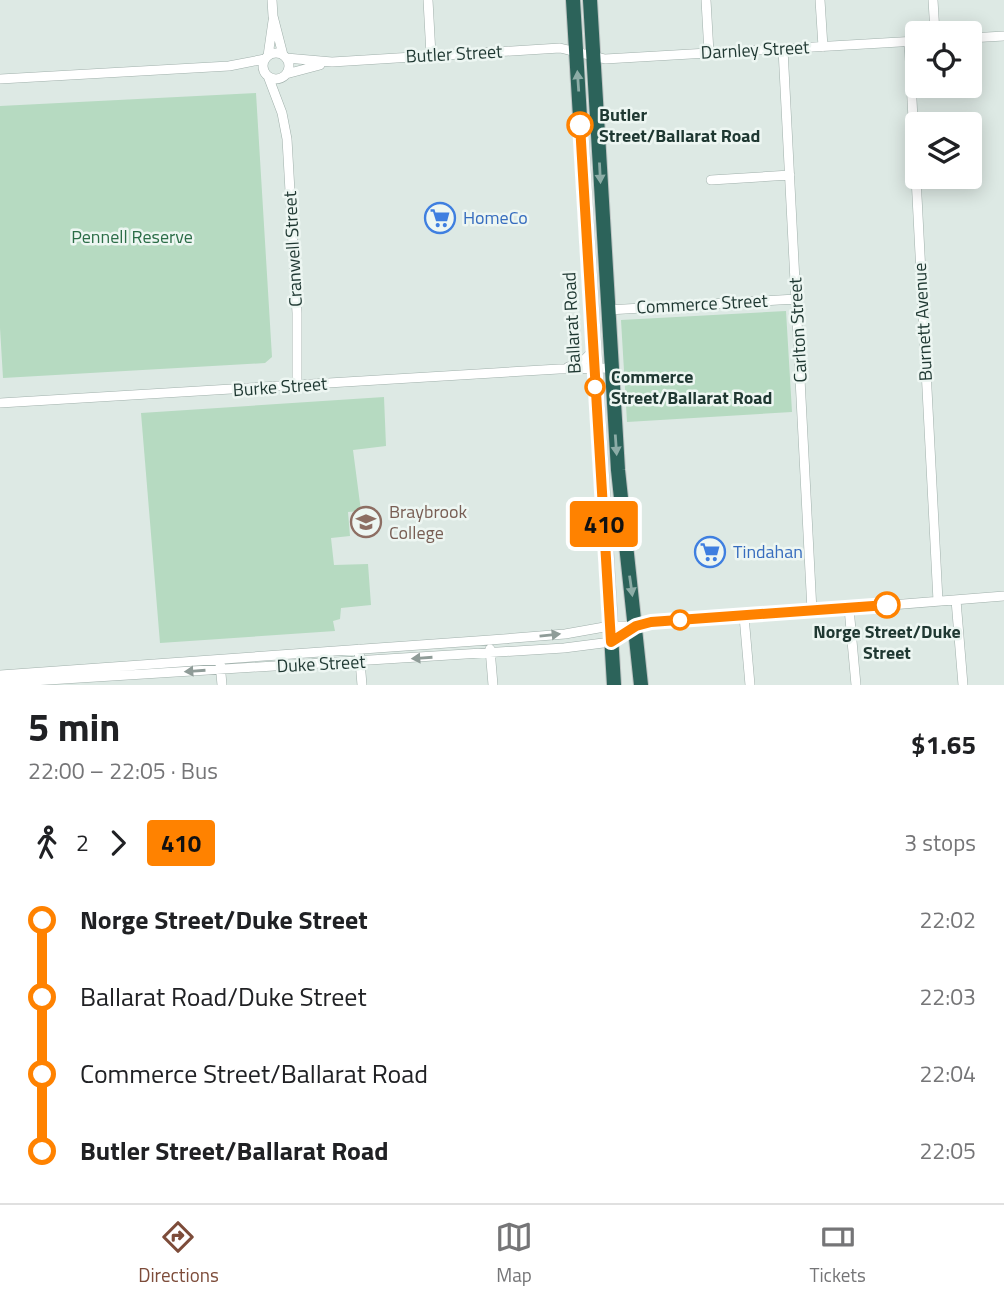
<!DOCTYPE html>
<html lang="en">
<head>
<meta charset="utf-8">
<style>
  :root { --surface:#fff; --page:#f6f6f6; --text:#202124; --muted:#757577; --line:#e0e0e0; --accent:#7d4c3a }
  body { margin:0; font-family:"Titillium Web",sans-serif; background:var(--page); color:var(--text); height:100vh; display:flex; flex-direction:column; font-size:26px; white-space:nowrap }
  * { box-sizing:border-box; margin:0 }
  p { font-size:23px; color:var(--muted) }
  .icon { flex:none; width:38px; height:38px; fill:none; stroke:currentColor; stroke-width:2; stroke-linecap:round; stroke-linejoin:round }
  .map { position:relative; height:685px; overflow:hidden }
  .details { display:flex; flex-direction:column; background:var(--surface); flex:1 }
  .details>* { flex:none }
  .badge { padding:0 14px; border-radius:5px; font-size:24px; line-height:46px }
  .controls { position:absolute; left:905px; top:21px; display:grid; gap:14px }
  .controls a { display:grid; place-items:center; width:77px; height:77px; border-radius:7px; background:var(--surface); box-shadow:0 4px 18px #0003; font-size:35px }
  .map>.badge { position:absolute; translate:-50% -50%; box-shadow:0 0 0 4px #fff }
  .legs { display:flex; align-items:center; gap:10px; height:77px; padding:0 28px; font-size:23px }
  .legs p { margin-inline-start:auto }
  .summary { display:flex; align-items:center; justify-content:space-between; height:119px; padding:0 28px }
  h1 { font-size:38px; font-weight:700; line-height:52px }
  ul { padding:0 28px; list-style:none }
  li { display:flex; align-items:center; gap:24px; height:77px; font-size:26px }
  li i { display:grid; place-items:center; width:10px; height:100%; margin:0 9px; background:currentColor }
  li i::after { content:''; width:18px; height:18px; margin:-9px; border:5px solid; border-radius:50%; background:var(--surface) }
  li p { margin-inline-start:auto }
  li:first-child i { background:linear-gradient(#0000 50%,currentColor 0) }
  li:last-child i { background:linear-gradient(currentColor 50%,#0000 0) }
  .tab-bar { display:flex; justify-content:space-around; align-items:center; height:98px; border-top:2px solid var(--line); background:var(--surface); font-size:19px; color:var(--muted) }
  .tab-bar a { display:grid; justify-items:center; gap:4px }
  .tab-bar .active { color:var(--accent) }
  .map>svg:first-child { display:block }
  .green { fill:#b6dac1 }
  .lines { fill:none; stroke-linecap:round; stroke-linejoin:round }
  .minor-casing { stroke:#a0b0ab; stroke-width:10 }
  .highway-casing { stroke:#bcc3c2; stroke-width:16 }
  .minor { stroke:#fff; stroke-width:9 }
  .highway { stroke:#2c635a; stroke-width:14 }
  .oneway { fill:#8caca6 }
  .oneway2 { fill:#8f9c98 }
  .line-1-casing { stroke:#fff; stroke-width:16 }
  .line-1 { stroke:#ff8200; stroke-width:10 }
  .stop-1-dot { fill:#fff; stroke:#ff8200; stroke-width:3.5 }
  .labels { text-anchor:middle; stroke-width:5; stroke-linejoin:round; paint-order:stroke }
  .street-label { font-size:18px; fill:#1f3832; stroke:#edf6f2 }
  .stop-label { font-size:18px; font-weight:bold; fill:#1f3832; stroke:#edf6f2; text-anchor:start }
  .shop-label { font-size:18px; fill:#366cbe; stroke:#edf6f2; text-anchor:start }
  .park-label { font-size:18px; fill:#2b6d47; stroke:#edf6f2 }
  .education-label { font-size:18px; fill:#785e54; stroke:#edf6f2; text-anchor:start }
</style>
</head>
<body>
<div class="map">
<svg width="1004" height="685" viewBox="0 0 1004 685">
  <rect width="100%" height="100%" fill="#dde9e4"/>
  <path class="green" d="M 256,93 L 272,357 L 265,363 L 3,378 L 0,328 L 0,106 Z
    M 786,311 L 792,412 L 627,422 L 621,320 Z
    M 384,397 L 386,446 L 353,450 L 361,511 L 348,512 L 350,536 L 331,538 L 334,565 L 368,564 L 371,605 L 341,608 L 340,619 L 333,621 L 335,631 L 160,643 L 141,413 Z"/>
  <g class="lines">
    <g class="minor-casing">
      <path id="minor" d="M 272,0 L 273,16 L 283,55
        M 428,0 L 431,55
        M 706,0 L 709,53
        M 820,0 L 823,47
        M 933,0 L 935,33
        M 970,38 L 1004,36
        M 909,42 L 938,601
        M 783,49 L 812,611
        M263 66a13 13 0 1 1 26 0a13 13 0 1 1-26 0Z
        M 268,56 L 273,21
        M 286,58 L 332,62 L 560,48 L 605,59 L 917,41
        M 286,74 L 320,65
        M 268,76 L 282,113 L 287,139 L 297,313 L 297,386
        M 0,79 L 229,66 L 265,59
        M 711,180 L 790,175
        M 608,310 L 796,299
        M 568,367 L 584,360 L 593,351
        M 0,403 L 559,369 L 611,368
        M 956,600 L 963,685
        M 849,608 L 856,685
        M 744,616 L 750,685
        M 359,649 L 362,685
        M 490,649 L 493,685
        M 220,663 L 222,685
        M 0,675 L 490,640 L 565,634 L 610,626 L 636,626 L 667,620 L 729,618 L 1004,596
        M 0,683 L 564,648 L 611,642 L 635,627"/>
    </g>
    <g class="highway-casing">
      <path id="highway" d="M 573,0 L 614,685
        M 590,0 L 618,470 L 641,685"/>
    </g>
    <use href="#minor" class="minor"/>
    <use href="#highway" class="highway"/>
  </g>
  <defs><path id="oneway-solid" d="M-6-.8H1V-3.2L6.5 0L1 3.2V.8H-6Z" transform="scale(1.75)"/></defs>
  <g class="oneway">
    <use href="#oneway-solid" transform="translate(578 81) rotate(-94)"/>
    <use href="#oneway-solid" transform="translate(600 173) rotate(87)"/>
    <use href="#oneway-solid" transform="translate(616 445) rotate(86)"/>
    <use href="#oneway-solid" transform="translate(631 586) rotate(82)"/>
  </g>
  <g class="oneway2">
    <use href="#oneway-solid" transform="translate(550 635) rotate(-6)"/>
    <use href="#oneway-solid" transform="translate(422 658) rotate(176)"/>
    <use href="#oneway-solid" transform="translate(195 671) rotate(176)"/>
  </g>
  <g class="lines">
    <g class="line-1-casing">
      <path id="line-1" d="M 580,125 L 611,642 L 636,626 L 651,622 L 887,605"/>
    </g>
    <use href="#line-1" class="line-1"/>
  </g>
  <defs>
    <g id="supermarket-ring" transform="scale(1.575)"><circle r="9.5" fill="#edf6f2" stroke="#3f7fe0" stroke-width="1.5"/><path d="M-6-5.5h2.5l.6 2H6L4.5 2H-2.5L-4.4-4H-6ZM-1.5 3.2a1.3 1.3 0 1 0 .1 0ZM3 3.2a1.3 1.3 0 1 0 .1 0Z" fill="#3f7fe0"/></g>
    <g id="school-ring" transform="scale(1.575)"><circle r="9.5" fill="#edf6f2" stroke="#8d6e63" stroke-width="1.5"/><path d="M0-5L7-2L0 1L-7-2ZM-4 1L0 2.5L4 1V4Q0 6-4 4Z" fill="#8d6e63"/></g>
  </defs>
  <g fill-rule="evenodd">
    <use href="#supermarket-ring" x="440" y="218"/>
    <use href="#school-ring" x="366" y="522"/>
    <use href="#supermarket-ring" x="710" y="552"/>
  </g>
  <g class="stop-1-dot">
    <circle cx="580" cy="125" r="12"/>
    <circle cx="595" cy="387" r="9"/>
    <circle cx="887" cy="605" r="12"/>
    <circle cx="680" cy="620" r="9"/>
  </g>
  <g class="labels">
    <g class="street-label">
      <text transform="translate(755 50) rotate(-3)" y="6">Darnley Street</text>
      <text transform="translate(454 54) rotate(-3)" y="6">Butler Street</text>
      <text transform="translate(293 249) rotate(-93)" y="6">Cranwell Street</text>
      <text transform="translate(702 304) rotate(-3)" y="6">Commerce Street</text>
      <text transform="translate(923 322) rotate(-93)" y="6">Burnett Avenue</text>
      <text transform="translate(572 323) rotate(-93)" y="6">Ballarat Road</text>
      <text transform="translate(798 330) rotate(-93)" y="6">Carlton Street</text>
      <text transform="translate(280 387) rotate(-4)" y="6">Burke Street</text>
      <text transform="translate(321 664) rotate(-3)" y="6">Duke Street</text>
    </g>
    <g class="stop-label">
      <text x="599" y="121">Butler<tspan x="599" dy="21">Street/Ballarat Road</tspan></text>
      <text x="611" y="383">Commerce<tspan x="611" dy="21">Street/Ballarat Road</tspan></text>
      <text x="887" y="638" text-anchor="middle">Norge Street/Duke<tspan x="887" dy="21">Street</tspan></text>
    </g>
    <g class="shop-label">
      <text x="463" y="224">HomeCo</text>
      <text x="733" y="558">Tindahan</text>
    </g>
    <g class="park-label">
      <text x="132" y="243">Pennell Reserve</text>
    </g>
    <g class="education-label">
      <text x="389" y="518">Braybrook<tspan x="389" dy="21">College</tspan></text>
    </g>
  </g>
</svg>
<div class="controls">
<a><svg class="icon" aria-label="locate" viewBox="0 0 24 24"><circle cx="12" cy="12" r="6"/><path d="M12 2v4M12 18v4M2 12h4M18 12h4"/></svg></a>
<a><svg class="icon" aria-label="layers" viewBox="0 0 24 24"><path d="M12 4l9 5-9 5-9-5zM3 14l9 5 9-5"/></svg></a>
</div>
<b class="badge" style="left:604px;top:524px;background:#ff8200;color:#111">410</b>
</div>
<section class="details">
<div class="summary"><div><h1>5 min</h1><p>22:00 – 22:05 · Bus</p></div><b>$1.65</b></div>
<div class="legs"><svg class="icon" aria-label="walk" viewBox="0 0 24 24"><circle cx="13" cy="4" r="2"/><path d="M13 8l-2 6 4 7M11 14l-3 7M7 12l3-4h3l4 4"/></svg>2<svg class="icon" aria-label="forward" viewBox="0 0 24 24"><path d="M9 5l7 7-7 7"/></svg><b class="badge" style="background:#ff8200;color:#111">410</b><p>3 stops</p></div>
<ul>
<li><i style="color:#ff8200"></i><b>Norge Street/Duke Street</b><p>22:02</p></li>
<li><i style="color:#ff8200"></i><span>Ballarat Road/Duke Street</span><p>22:03</p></li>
<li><i style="color:#ff8200"></i><span>Commerce Street/Ballarat Road</span><p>22:04</p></li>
<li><i style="color:#ff8200"></i><b>Butler Street/Ballarat Road</b><p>22:05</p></li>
</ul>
</section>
<nav class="tab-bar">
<a class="active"><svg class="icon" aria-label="directions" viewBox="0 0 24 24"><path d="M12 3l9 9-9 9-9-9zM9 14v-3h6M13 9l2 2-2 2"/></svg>Directions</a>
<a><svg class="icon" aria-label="map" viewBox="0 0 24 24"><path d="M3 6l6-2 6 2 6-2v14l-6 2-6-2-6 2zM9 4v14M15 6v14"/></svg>Map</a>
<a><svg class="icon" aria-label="tickets" viewBox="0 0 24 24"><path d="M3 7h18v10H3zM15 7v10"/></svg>Tickets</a>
</nav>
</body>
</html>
